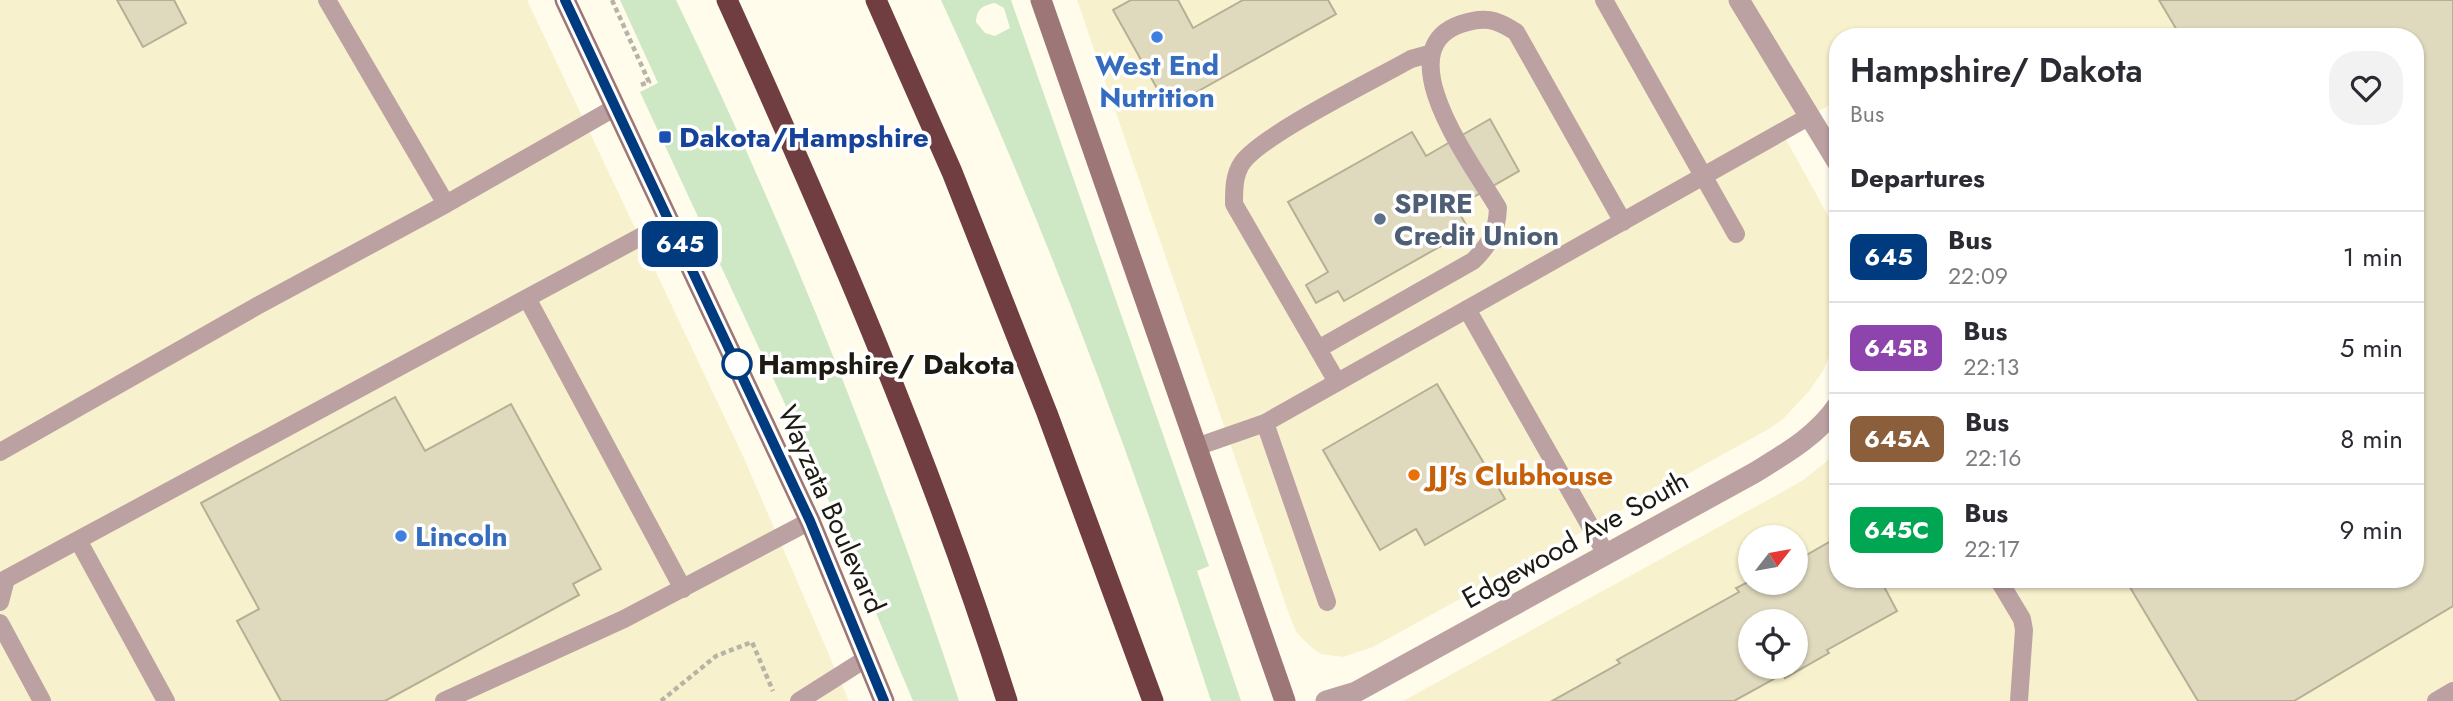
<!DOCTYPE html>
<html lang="en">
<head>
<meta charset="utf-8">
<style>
  :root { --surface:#fff; --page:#f2f2f3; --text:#2b2b33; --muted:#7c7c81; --line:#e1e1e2 }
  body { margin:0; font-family:Jost,sans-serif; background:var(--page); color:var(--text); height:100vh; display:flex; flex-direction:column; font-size:26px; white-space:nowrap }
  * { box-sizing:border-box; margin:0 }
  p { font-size:23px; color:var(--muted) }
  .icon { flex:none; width:38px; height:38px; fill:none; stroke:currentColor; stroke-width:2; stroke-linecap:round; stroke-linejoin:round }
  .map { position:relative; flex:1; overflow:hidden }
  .panel { position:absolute; left:1829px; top:28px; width:595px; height:560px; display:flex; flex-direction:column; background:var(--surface); border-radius:28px; box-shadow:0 2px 5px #0004 }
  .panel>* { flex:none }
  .badge { padding:0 14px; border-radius:10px; font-size:24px; line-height:46px }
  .needle { width:46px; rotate:59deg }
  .controls { position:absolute; left:1738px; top:525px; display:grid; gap:14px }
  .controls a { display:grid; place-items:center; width:70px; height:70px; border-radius:50%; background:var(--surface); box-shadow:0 2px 5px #0004; font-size:35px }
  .map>.badge { position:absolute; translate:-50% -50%; box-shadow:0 0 0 4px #fff }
  h2 { padding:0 21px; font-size:26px; line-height:63px }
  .round { display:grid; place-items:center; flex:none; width:74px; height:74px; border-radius:28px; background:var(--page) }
  .summary { display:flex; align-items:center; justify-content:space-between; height:119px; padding:0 21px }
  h1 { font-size:33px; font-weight:600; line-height:52px }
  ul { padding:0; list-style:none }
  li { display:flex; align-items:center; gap:21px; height:91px; padding:0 21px; border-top:2px solid var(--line) }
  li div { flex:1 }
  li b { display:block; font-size:26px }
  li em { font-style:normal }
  li .badge { min-width:77px; font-weight:700; text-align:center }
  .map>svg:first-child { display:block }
  .built { fill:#f8f1cd; fill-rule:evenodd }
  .green { fill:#cee7c5; fill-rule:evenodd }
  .building { fill:#dfd9be; stroke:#b5af95; stroke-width:2; fill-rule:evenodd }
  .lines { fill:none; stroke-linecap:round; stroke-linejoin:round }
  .path { stroke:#b6b4a5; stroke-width:4.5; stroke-dasharray:5 3.5; stroke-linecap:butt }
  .lane { stroke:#bca1a2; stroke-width:18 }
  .street { stroke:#bca1a2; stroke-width:21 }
  .secondary { stroke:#9d7678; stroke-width:21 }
  .highway { stroke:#703d41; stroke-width:21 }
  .line-casing { stroke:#fff; stroke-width:16 }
  .line { stroke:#003b80; stroke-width:10 }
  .shop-dot { fill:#3f7fe0; stroke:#fff; stroke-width:2.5 }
  .transit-dot { fill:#1a4fb4; stroke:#fff; stroke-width:2.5 }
  .service-dot { fill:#5c6f8a; stroke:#fff; stroke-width:2.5 }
  .stop-dot { fill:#fff; stroke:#003b80; stroke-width:3.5 }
  .food-dot { fill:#e8710a; stroke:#fff; stroke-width:2.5 }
  .labels { text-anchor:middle; stroke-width:7; stroke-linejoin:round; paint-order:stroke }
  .shop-label { font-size:28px; font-weight:bold; fill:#366cbe; stroke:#fff }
  .transit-label { font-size:28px; font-weight:bold; fill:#164399; stroke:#fff; text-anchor:start }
  .service-label { font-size:28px; font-weight:bold; fill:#4e5e75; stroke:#fff; text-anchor:start }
  .stop-label { font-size:28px; font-weight:bold; fill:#1d1b11; stroke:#fff; text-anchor:start }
  .food-label { font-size:28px; font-weight:bold; fill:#c56008; stroke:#fff; text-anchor:start }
  .street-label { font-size:28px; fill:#1d1b11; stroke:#fff }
</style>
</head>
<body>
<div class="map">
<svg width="2453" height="701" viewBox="0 0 2453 701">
  <rect width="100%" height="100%" fill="#fffceb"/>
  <path class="built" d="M 0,0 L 527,0 L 743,456 L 849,701 L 0,701 Z
    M 1077,0 L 2453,0 L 2453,701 L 1403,701 L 1802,481 L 1837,453 L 1838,579 L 2415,579 L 2415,37 L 1838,37 L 1837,105 L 1835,102 L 1782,132 L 1837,232 L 1837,336 L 1823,371 L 1809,391 L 1783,419 L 1769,429 L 1373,647 L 1343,657 L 1321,654 L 1311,647 L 1297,633 L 1290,617 ZM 1750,537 L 1796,537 L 1796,583 L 1750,583 ZM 1750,621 L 1796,621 L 1796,667 L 1750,667 Z"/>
  <path class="green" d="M 620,0 L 676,0 C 786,227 880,462 959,701 L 913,701 L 818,475 L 640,92 L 658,83 Z
    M 941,0 L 1011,0 L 1209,566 L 1197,571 L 1241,701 L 1211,701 C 1134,462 1046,228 941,0 ZM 995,3 L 1004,8 L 1010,28 L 995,36 L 985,33 L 976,22 C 977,8 982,6 995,3 Z"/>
  <path class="building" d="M 117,0 L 174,0 L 186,23 L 143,47 Z
    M 1131,0 L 1178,0 L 1193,28 L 1243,0 L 1328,0 L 1336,14 L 1168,108 L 1113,10 Z
    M 2159,0 L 2453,0 L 2453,606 L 2294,701 L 2198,701 L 2125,579 L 2415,579 L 2415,37 L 2181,37 Z
    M 1490,119 L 1519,171 L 1456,207 L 1469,230 L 1344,301 L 1338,291 L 1316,303 L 1306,285 L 1328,272 L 1288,202 L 1412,132 L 1426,156 Z
    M 1437,384 L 1505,499 L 1425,545 L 1416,529 L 1380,550 L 1323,450 Z
    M 395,397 L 425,451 L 511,404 L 601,569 L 573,584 L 579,595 L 385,701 L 281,701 L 237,621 L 259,609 L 201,503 Z
    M 1838,537 L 1838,579 L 1880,579 L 1897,611 L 1827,650 L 1829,653 L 1785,678 L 1783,674 L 1734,701 L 1552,701 L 1620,663 L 1617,660 L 1739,592 L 1736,588 L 1750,581 L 1796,583 L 1796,561 ZM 1750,621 L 1796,621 L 1796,667 L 1750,667 Z"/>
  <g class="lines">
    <path class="path" d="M 612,0 L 649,82 L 638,86
      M 661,701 L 716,656 L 752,642 L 773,691"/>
    <path class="lane" d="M 1604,0 L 1736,234
      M 1429,54 L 1411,59 C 1376,79 1261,135 1242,163 C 1234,175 1234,189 1234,204 L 1318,349 L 1473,261 C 1490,244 1497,232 1498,208 C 1475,168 1384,50 1461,24 C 1484,16 1496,19 1516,32 L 1623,222
      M 446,204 L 616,107
      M 527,298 L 683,589
      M 1467,309 L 1606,554
      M 1318,349 L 1337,382
      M 1265,423 L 1327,602
      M 1199,446 L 1265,423 L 1810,116
      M 0,452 L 257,306 L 446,204 L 327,0
      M 1998,579 L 2022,619 L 2024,630 L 2019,701
      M 0,602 L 6,579 L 78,540
      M 0,623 L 42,701
      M 166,701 L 78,540 L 670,221
      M 444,701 L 624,619 L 810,521
      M 799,701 L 867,658
      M 2436,701 L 2453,691"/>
    <path class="street" d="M 1739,0 L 1838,163
      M 1326,701 L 1356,692 L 1754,473 C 1785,454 1817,436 1838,405"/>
    <path class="secondary" d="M 565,0 L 810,521 L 884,701
      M 1041,0 L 1285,701"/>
    <path class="highway" d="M 727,0 C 831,229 931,460 1007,701
      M 876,0 L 952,172 L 1047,413 L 1153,701"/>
  </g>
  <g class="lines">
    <g class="line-casing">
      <path id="line" d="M 565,0 L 810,521 L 884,701"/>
    </g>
    <use href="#line" class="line"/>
  </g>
  <g class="shop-dot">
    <circle cx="1157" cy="37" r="7"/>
    <circle cx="401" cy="536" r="7"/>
  </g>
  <rect class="transit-dot" x="658" y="130" width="14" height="14" rx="3.5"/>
  <circle class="service-dot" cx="1380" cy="219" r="7"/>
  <circle class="stop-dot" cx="737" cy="364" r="14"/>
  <circle class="food-dot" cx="1414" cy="475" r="7"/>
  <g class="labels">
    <g class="shop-label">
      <text x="1157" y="75">West End<tspan x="1157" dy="32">Nutrition</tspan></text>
      <text x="415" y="546" text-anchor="start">Lincoln</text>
    </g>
    <g class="transit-label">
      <text x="679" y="147">Dakota/Hampshire</text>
    </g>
    <g class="service-label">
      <text x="1394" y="213">SPIRE<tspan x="1394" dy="32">Credit Union</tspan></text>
    </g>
    <g class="stop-label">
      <text x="758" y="374">Hampshire/ Dakota</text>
    </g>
    <g class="food-label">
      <text x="1428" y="485">JJ's Clubhouse</text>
    </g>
    <g class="street-label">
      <text transform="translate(832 509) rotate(66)" y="10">Wayzata Boulevard</text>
      <text transform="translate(1575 539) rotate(-29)" y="10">Edgewood Ave South</text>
    </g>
  </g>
</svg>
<div class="controls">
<a><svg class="needle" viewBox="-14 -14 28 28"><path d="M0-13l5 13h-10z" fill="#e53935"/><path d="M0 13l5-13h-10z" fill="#7c7c81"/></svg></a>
<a><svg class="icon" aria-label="locate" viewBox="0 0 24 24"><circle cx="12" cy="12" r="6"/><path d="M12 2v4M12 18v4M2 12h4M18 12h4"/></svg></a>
</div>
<b class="badge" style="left:680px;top:244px;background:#003b80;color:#fff">645</b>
<section class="panel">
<div class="summary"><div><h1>Hampshire/ Dakota</h1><p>Bus</p></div><a class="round"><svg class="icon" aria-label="heart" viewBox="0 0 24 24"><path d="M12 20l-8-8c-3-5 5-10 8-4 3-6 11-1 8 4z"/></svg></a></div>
<h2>Departures</h2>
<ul>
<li><span class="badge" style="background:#003b80;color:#fff">645</span><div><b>Bus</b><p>22:09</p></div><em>1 min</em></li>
<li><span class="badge" style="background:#8e44ad;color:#fff">645B</span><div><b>Bus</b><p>22:13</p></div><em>5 min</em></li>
<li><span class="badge" style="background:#8b5e3c;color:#fff">645A</span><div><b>Bus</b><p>22:16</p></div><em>8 min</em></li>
<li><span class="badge" style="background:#00a651;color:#fff">645C</span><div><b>Bus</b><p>22:17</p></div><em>9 min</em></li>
</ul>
</section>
</div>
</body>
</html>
